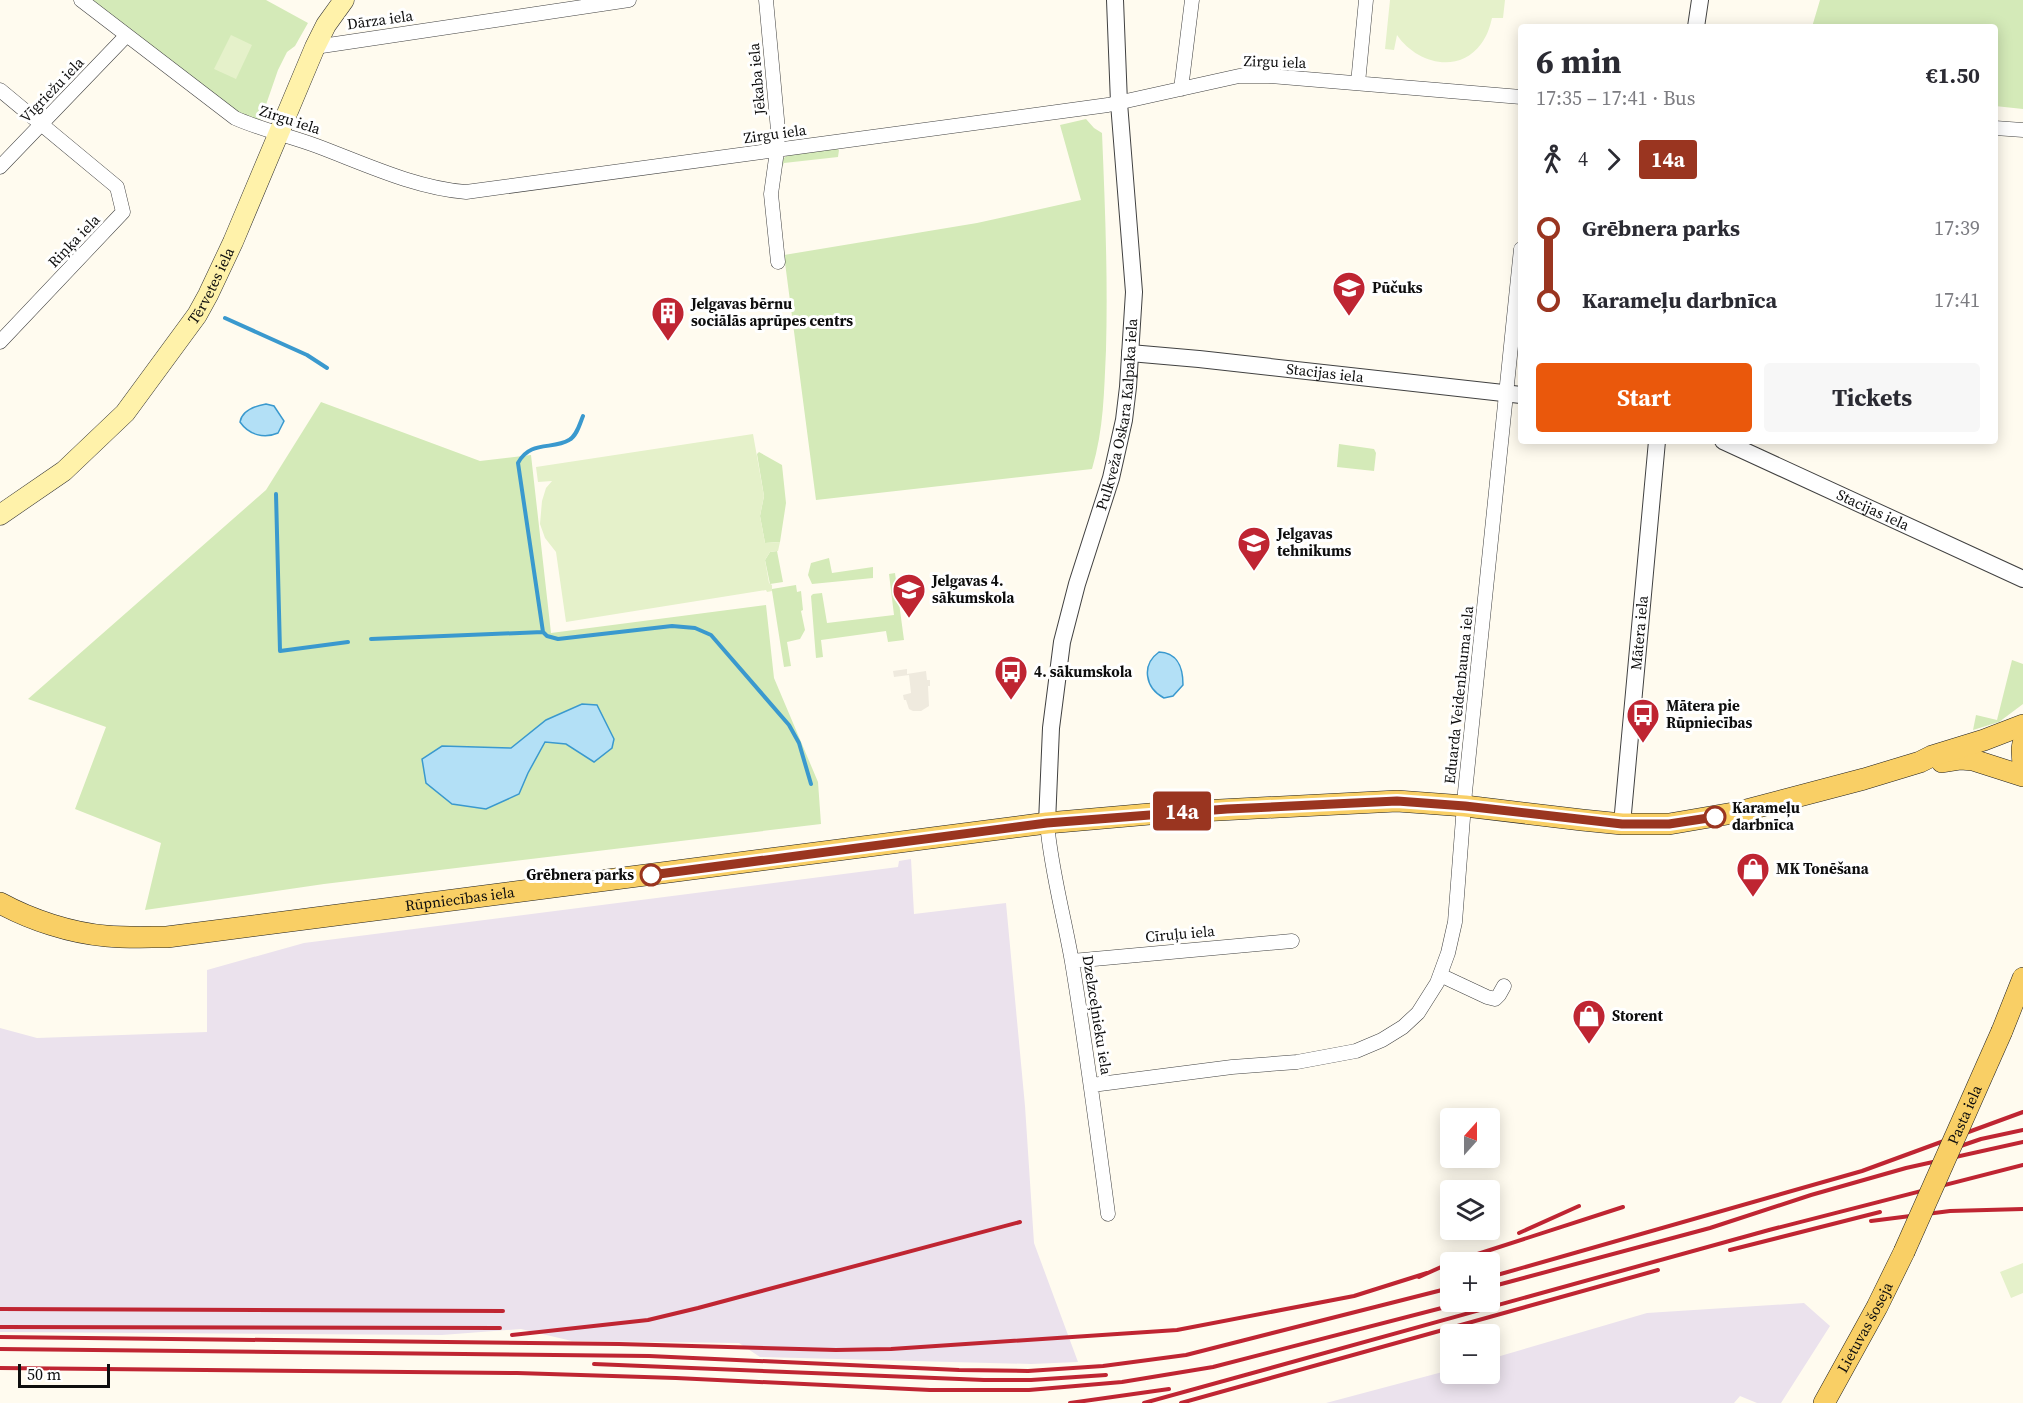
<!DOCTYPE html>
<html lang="en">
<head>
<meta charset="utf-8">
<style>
  :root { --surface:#fff; --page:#f7f7f7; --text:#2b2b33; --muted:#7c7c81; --accent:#ea580c }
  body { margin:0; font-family:"Source Serif 4",serif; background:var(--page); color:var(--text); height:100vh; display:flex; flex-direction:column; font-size:22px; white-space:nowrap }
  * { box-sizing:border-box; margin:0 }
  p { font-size:20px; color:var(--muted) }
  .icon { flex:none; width:33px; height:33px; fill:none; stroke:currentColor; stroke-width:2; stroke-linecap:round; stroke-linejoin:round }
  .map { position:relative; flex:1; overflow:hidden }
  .details { position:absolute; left:1518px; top:24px; width:480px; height:420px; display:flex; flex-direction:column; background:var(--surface); border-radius:6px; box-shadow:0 3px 15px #0003 }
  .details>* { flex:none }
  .badge { padding:0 12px; border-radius:4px; font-size:21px; line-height:39px }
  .needle { width:39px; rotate:21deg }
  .buttons { position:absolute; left:1440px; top:1108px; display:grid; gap:12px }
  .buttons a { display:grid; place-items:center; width:60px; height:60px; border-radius:6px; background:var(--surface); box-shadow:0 3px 15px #0003; font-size:30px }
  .scale { position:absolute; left:18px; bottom:15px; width:92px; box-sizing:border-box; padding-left:6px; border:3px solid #0e0e0e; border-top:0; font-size:16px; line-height:21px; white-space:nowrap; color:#0e0e0e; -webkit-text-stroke:4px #fff; paint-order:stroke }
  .map>.badge { position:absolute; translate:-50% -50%; box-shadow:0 0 0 3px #fff }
  .legs { display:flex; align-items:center; gap:9px; height:66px; padding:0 18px; font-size:20px }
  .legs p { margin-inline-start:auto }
  .overview { display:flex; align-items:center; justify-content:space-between; height:102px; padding:0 18px }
  h1 { font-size:33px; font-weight:700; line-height:45px }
  .action { display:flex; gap:12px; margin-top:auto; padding:12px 18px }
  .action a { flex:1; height:69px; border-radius:6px; background:var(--accent); color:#fff; font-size:24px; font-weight:700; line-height:69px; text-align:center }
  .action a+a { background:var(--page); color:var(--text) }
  ul { padding:0 18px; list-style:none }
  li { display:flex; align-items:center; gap:21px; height:72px; font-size:22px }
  li i { display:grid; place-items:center; width:9px; height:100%; margin:0 8px; background:currentColor }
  li i::after { content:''; width:15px; height:15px; margin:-8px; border:4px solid; border-radius:50%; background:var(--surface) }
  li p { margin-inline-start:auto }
  li:first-child i { background:linear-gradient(#0000 50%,currentColor 0) }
  li:last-child i { background:linear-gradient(currentColor 50%,#0000 0) }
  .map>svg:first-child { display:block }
  .industrial { fill:#ebe2ed }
  .green { fill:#d4eab8 }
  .pitch { fill:#e5f1ca }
  .plaza { fill:#efeade }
  .water { fill:#b3e0f6; stroke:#3a99ce; stroke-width:1.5 }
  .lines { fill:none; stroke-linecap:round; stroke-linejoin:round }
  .stream { stroke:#3a99ce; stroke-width:4 }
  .minor-casing { stroke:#414141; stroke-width:15 }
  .tertiary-casing { stroke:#414141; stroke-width:18 }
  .secondary-casing { stroke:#303030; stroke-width:21 }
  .primary-casing { stroke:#1f1f1f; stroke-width:22 }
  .minor { stroke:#fff; stroke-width:14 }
  .tertiary { stroke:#fff; stroke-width:16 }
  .secondary { stroke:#fff2aa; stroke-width:20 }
  .primary { stroke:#f9cf65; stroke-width:21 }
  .rail { stroke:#bf2532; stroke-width:4 }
  .primary-bridge-casing { stroke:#1f1f1f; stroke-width:22; stroke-linecap:butt }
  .primary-bridge { stroke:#f9cf65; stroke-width:21 }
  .line-1-casing { stroke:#fff; stroke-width:14 }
  .line-1 { stroke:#9a3520; stroke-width:9 }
  .stop-1-dot { fill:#fff; stroke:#9a3520; stroke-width:3 }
  .labels { text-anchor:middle; stroke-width:6; stroke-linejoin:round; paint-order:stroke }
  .street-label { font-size:15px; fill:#0e0e0e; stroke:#fff }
  .poi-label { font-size:15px; font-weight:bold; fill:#0e0e0e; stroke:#fff; text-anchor:start }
  .stop-label { font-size:15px; font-weight:bold; fill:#0e0e0e; stroke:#fff; text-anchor:start }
</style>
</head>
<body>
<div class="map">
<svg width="2023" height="1403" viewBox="0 0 2023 1403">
  <rect width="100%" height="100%" fill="#fffbef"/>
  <path class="industrial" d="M 911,859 L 914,914 L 1006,903 L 1025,1106 L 1034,1243 L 1078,1362 L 1031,1364 L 760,1357 L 739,1343 L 572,1341 L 521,1329 L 442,1335 L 0,1332 L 0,1028 L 37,1038 L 207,1032 L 207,970 L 304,943 L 898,867 L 899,861 Z
    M 1804,1303 L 1830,1326 L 1781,1403 L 1757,1403 L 1740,1396 L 1734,1403 L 1326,1403 L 1450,1370 L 1450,1374 L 1490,1374 L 1490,1359 L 1647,1313 Z"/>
  <path class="green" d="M 89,0 L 266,0 L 308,23 L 295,46 L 287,52 L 278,70 L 260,122 L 231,109 Z
    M 1820,0 L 2023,0 L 2023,109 L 1995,106 L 1995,27 L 1812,27 Z
    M 1086,119 L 1094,128 L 1102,133 C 1105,205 1108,277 1106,350 C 1104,391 1104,429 1092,469 L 816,500 L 784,255 L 977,223 L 1081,200 L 1060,125 Z
    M 836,148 L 839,150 L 838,157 L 784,163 L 779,172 L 780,180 L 775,182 L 781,160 L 788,155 Z
    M 321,402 L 480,461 L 531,455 L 551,633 L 766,605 L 774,678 L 818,782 L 821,824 L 324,884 L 145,910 L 161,843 L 75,809 L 106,727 L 28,699 L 266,490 Z
    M 1339,444 L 1374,449 L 1376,453 L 1374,471 L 1337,467 Z
    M 759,452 L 782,465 L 786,503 L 780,542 L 765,543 L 760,516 L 764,496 L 757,454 Z
    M 777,551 L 783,582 L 770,584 L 765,560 L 770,552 Z
    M 829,558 L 832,573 L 873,567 L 873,578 L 812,584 L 808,575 L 811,563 Z
    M 895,573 L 904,640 L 888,642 L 886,631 L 821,640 L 823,657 L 816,658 L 811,596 L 813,594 L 822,593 L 827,623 L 894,615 L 889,574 Z
    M 796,585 L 797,592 L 801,591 L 803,610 L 801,611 L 805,630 L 800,639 L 787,642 L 791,666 L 784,667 L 772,591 L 772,589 Z
    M 2012,660 L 2023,664 L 2023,704 L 1999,722 L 1973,730 L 1976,715 L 1997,720 Z"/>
  <path class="pitch" d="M 1390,0 L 1505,0 L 1503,18 L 1492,18 C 1490,27 1487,36 1481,44 C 1458,75 1416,63 1397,35 L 1394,50 L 1385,49 Z
    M 231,35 L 252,45 L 236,79 L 214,69 Z
    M 753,434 L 764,496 L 760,516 L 765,543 L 780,542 L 778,551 L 770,552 L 765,560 L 769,583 L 772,585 L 772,591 L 767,592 L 766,590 L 566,622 L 556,552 L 545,538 L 540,524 L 542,501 L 546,488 L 552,481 L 538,482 L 536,467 Z
    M 2023,1263 L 2023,1293 L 2011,1298 L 2000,1272 Z"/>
  <path class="plaza" d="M 907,669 L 907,674 L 926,671 L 927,680 L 930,680 L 930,686 L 928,686 L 929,706 L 921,711 L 913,711 L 909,709 L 906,700 L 904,700 L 903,695 L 911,693 L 909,675 L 894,677 L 893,671 Z"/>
  <path class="water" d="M 266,404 L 274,406 L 284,421 L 278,433 C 264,439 249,435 240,422 C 242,410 255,406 266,404 Z
    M 1159,652 C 1178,653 1183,667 1183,685 L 1173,696 L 1164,698 C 1145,688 1141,665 1159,652 Z
    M 582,704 L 597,705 L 614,739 L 612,748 L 594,762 L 566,744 L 545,742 L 528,773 L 519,794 L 486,809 L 452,804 L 426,783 L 422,759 L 442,746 L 511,748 L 546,720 Z"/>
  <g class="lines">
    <path class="stream" d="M 225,318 L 307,355 L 327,368
      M 583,416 C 580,423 577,436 569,440 C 553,450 530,440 518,463 L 543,632 L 547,636 L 558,639 L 672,626 L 695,628 L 711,635 L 789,725 L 799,743 L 811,784
      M 276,494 L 280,651 L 348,642
      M 371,639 L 543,632"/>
    <g class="minor-casing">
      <path id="minor" d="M 81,0 L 235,118 C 262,130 290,136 317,146 C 365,164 415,188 466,192 L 1108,105 L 1239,76 L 1269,76 L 1521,97
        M 766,0 L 778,130 L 777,151 L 771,194 L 778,262
        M 315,47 L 629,0
        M 1358,83 L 1366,0
        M 1181,89 L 1192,0
        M 0,90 L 117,187 L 123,212 L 0,342
        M 1995,128 L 2023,130
        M 0,167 L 126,36
        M 1047,823 C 1051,870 1064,916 1072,962 C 1086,1046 1097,1130 1108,1214
        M 1072,961 L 1292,941
        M 1440,975 L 1487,997 L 1495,999 L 1499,995 L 1504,986
        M 1092,1085 L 1232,1067 L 1297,1062 L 1356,1051 L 1382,1040 L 1403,1027 L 1418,1013 L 1437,983 L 1448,953 L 1455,922 L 1465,792 L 1521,249"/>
    </g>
    <g class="tertiary-casing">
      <g id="tertiary">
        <path d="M 1696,27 L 1700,0"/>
        <path id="s1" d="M 1130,353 L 1199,359 L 1521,395"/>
        <path id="s2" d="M 1723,441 L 2023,579"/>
        <path id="s3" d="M 1047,823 L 1051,728 L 1062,642 L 1077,584 L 1111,478 L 1124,420 L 1128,387 L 1134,292 L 1119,103 L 1115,0"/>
        <path id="s4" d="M 1622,824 L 1657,441"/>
      </g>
    </g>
    <g class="secondary-casing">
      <g id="secondary">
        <path id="s5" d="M 0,515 L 64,471 L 125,413 L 197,315 L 208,295 L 233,242 L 315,47 L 326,25 L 344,0"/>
      </g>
    </g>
    <g class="primary-casing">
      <g id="primary">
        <path d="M 2023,743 L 2022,749 L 2023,766"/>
        <path d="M 1942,762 L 1961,759 L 1973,760 L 2023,776"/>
        <path id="s6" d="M 0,903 C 31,920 71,933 106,936 C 126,938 147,937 167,937 L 1047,823 L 1161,813 L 1397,801 L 1465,806 L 1582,820 L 1622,824 L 1669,824 L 1739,812 L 1864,779 L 1920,762 L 1932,756 L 1984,740 L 2023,725"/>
        <path d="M 2002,1031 L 2023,978"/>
        <path id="s7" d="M 1824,1403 L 1877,1307 L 1904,1252"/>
      </g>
    </g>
    <use href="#minor" class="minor"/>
    <use href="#tertiary" class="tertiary"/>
    <use href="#secondary" class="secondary"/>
    <use href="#primary" class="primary"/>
    <path class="rail" d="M 1943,1152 L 1981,1139 L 2023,1130
      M 1871,1221 L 1950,1211 L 2023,1209
      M 1519,1233 L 1579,1206
      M 1730,1250 L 1880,1212
      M 1459,1260 L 1623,1207
      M 1419,1277 L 1450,1263
      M 1490,1277 L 1862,1171 L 2023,1112
      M 1490,1287 L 1710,1228 L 1811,1195 L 1906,1168 L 2023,1142
      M 0,1309 L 503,1311
      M 0,1327 L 500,1328
      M 512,1335 L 648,1320 L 698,1308 L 1020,1222
      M 0,1337 L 619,1344 L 836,1350 L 891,1349 L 1177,1330 L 1354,1296 L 1427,1273
      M 0,1349 L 649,1356 L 959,1370 L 1028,1371 L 1103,1366 L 1186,1355 L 1450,1288
      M 594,1364 L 984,1380 L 1031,1380 L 1106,1375
      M 0,1368 L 517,1373 L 676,1378 L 930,1390 L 1029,1390 L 1122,1382 L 1213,1367 L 1465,1302
      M 1070,1403 L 1169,1389
      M 1144,1403 L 1769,1230 L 2023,1165
      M 1181,1403 L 1658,1270"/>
    <g class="primary-bridge-casing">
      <g id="primary-bridge">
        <path id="s8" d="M 1904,1252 L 2002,1031"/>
      </g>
    </g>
    <use href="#primary-bridge" class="primary-bridge"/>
  </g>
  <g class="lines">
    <g class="line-1-casing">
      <path id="line-1" d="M 651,875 L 1047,823 L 1227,809 L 1397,801 L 1465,806 L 1622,824 L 1669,824 L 1715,817"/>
    </g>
    <use href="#line-1" class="line-1"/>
  </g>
  <defs>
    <g id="school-pin" transform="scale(1.725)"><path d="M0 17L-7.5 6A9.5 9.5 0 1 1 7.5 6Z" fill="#bf2532" stroke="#fff"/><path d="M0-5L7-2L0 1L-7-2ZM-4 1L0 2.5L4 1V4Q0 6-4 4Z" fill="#fff"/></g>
    <g id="building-pin" transform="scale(1.725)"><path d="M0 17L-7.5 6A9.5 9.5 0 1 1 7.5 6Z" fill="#bf2532" stroke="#fff"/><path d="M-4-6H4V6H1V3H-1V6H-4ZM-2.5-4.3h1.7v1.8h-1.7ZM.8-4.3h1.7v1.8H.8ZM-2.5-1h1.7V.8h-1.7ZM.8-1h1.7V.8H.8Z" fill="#fff"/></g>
    <g id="university-pin" transform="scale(1.725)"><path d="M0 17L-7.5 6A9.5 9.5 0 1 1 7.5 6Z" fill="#bf2532" stroke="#fff"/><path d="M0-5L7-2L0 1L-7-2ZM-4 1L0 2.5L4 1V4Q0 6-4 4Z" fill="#fff"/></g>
    <g id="bus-pin" transform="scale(1.725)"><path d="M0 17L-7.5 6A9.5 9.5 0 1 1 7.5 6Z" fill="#bf2532" stroke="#fff"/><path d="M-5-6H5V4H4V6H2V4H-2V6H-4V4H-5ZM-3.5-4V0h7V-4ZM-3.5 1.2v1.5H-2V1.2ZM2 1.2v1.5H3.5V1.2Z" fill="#fff"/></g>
    <g id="shop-pin" transform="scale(1.725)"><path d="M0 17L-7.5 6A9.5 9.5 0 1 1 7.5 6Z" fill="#bf2532" stroke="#fff"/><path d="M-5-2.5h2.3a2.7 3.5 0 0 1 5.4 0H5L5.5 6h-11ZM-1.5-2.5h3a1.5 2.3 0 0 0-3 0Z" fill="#fff"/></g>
  </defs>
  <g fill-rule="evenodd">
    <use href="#school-pin" x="1349" y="288"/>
    <use href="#building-pin" x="668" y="313"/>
    <use href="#university-pin" x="1254" y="543"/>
    <use href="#school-pin" x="909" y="590"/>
    <use href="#bus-pin" x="1011" y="672"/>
    <use href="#bus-pin" x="1643" y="715"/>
    <use href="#shop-pin" x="1753" y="869"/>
    <use href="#shop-pin" x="1589" y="1016"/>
  </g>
  <g class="stop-1-dot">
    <circle cx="1715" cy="817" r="10"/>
    <circle cx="651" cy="875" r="10"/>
  </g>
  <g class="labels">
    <g class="street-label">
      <text transform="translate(380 20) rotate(-8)" y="5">Dārza iela</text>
      <text transform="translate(1275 62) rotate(2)" y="5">Zirgu iela</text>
      <text transform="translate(757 79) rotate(-95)" y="5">Jēkaba iela</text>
      <text transform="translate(52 90) rotate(-46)" y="5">Vīgriežu iela</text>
      <text transform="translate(290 120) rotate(18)" y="5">Zirgu iela</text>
      <text transform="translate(775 134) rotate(-8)" y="5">Zirgu iela</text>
      <text transform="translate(74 241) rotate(-46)" y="5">Riņķa iela</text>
      <text dy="5" stroke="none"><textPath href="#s5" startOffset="316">Tērvetes iela</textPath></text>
      <text dy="5" stroke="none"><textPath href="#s1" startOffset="196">Stacijas iela</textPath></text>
      <text dy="5" stroke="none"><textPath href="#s3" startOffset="417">Pulkveža Oskara Kalpaka iela</textPath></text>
      <text dy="5" stroke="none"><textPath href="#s2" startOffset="165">Stacijas iela</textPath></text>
      <text dy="5" stroke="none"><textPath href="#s4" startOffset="192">Mātera iela</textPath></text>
      <text transform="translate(1459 695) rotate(-84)" y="5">Eduarda Veidenbauma iela</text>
      <text dy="5" stroke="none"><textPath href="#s6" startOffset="468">Rūpniecības iela</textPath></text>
      <text transform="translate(1180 934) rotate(-5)" y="5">Cīruļu iela</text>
      <text transform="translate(1097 1015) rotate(81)" y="5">Dzelzceļnieku iela</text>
      <text dy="5" stroke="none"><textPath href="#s8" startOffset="150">Pasta iela</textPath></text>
      <text dy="5" stroke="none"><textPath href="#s7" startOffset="86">Lietuvas šoseja</textPath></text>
    </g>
    <g class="poi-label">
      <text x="1372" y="293">Pūčuks</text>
      <text x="691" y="309">Jelgavas bērnu<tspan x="691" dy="17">sociālās aprūpes centrs</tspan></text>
      <text x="1277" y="539">Jelgavas<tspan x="1277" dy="17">tehnikums</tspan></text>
      <text x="932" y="586">Jelgavas 4.<tspan x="932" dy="17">sākumskola</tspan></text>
      <text x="1034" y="677">4. sākumskola</text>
      <text x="1666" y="711">Mātera pie<tspan x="1666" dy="17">Rūpniecības</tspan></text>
      <text x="1776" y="874">MK Tonēšana</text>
      <text x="1612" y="1021">Storent</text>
    </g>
    <g class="stop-label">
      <text x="1732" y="813">Karameļu<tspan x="1732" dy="17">darbnīca</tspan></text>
      <text x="634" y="880" text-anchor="end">Grēbnera parks</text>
    </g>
  </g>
</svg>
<div class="buttons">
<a><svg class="needle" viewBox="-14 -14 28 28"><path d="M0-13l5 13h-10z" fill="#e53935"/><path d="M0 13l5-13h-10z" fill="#7c7c81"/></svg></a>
<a><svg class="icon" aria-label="layers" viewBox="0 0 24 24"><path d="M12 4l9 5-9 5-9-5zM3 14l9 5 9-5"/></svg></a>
<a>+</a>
<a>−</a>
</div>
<div class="scale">50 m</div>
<b class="badge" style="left:1182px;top:811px;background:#9a3520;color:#fff">14a</b>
<section class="details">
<div class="overview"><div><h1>6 min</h1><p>17:35 – 17:41 · Bus</p></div><b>€1.50</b></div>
<div class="legs"><svg class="icon" aria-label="walk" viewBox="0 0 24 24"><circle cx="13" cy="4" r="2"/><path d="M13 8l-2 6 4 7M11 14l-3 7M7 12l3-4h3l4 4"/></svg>4<svg class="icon" aria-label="forward" viewBox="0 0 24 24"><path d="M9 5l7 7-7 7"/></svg><b class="badge" style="background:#9a3520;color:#fff">14a</b></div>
<ul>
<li><i style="color:#9a3520"></i><b>Grēbnera parks</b><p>17:39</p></li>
<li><i style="color:#9a3520"></i><b>Karameļu darbnīca</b><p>17:41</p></li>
</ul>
<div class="action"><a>Start</a><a>Tickets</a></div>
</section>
</div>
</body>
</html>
